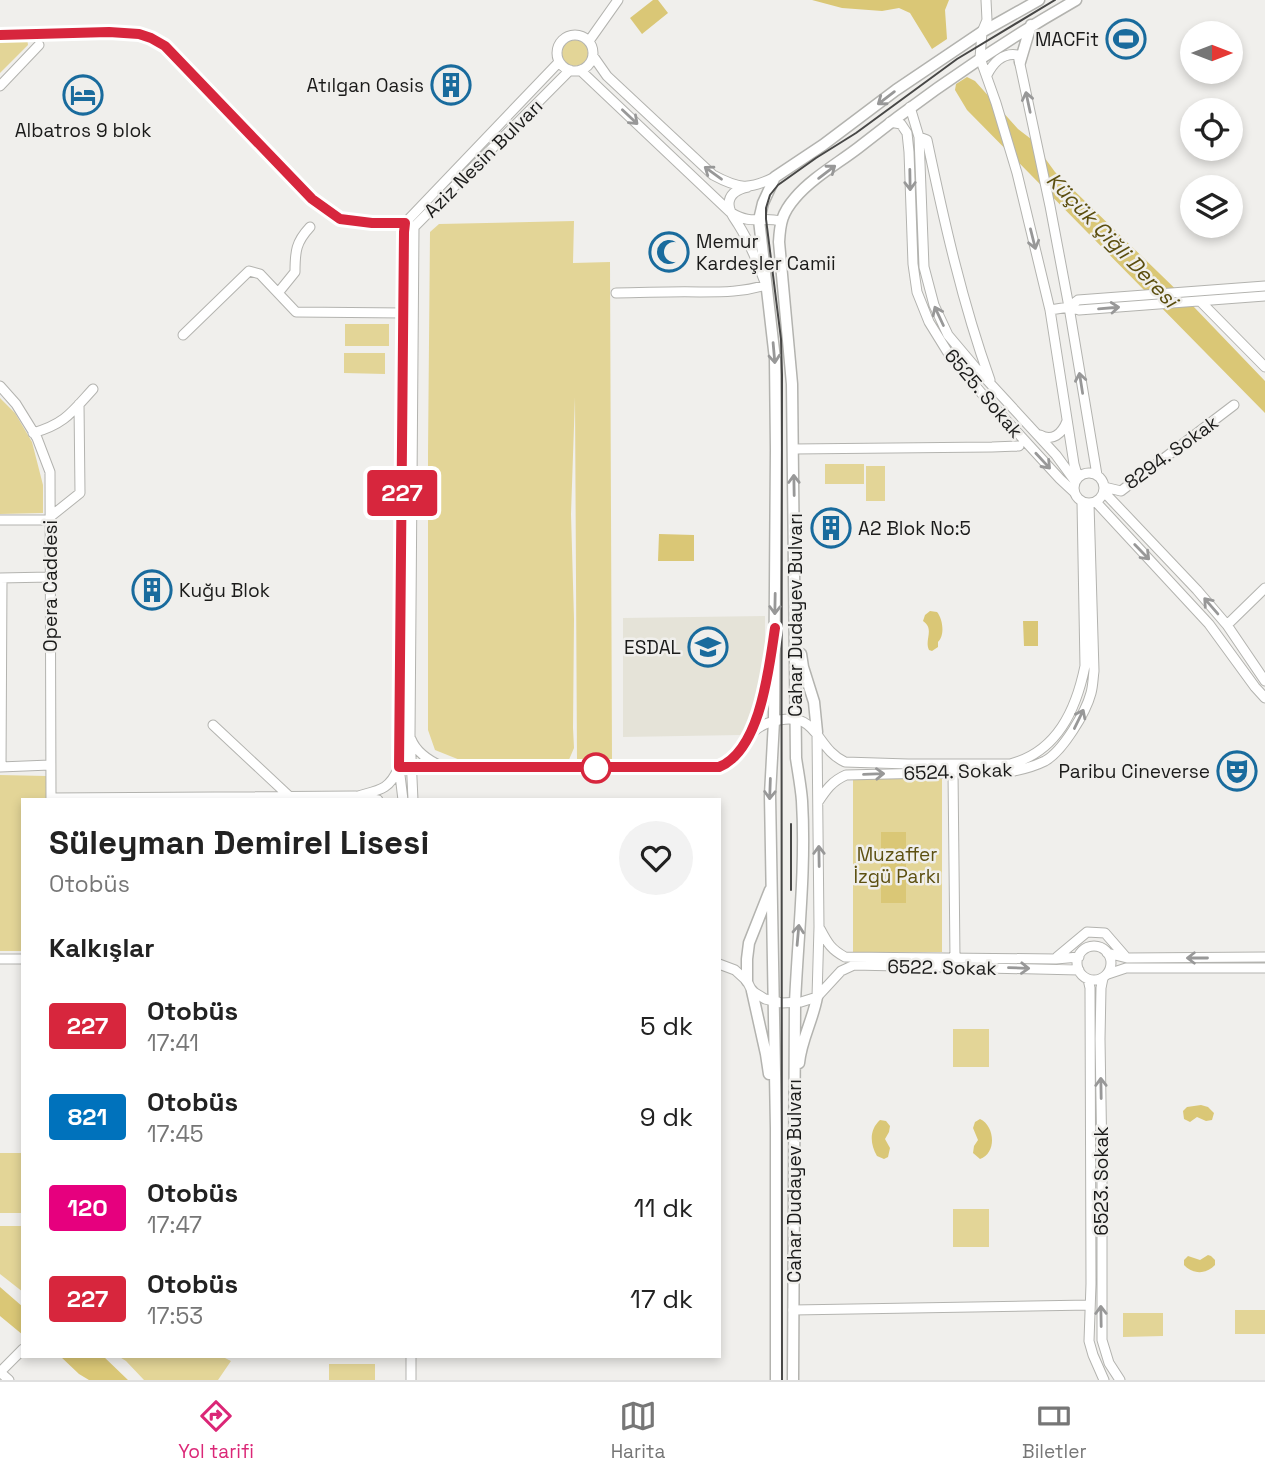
<!DOCTYPE html>
<html lang="tr">
<head>
<meta charset="utf-8">
<style>
  :root { --surface:#fff; --page:#f2f2f2; --text:#222; --muted:#767676; --line:#e0e0e0; --accent:#db2777 }
  body { margin:0; font-family:"Space Grotesk",sans-serif; background:var(--page); color:var(--text); height:100vh; display:flex; flex-direction:column; font-size:26px; white-space:nowrap }
  * { box-sizing:border-box; margin:0 }
  p { font-size:23px; color:var(--muted) }
  .icon { flex:none; width:38px; height:38px; fill:none; stroke:currentColor; stroke-width:2; stroke-linecap:round; stroke-linejoin:round }
  .map { position:relative; flex:1; overflow:hidden }
  .sheet { position:absolute; left:21px; top:798px; width:700px; height:560px; display:flex; flex-direction:column; background:var(--surface); border-radius:0px; box-shadow:0 4px 10px #0003 }
  .sheet>* { flex:none }
  .badge { padding:0 14px; border-radius:5px; font-size:24px; line-height:46px }
  .needle { width:46px; rotate:90deg }
  .fabs { position:absolute; left:1180px; top:21px; display:grid; gap:14px }
  .fabs a { display:grid; place-items:center; width:63px; height:63px; border-radius:50%; background:var(--surface); box-shadow:0 4px 10px #0003; font-size:35px }
  .map>.badge { position:absolute; translate:-50% -50%; box-shadow:0 0 0 4px #fff }
  h2 { padding:0 28px; font-size:26px; line-height:63px }
  .round { display:grid; place-items:center; flex:none; width:74px; height:74px; border-radius:37px; background:var(--page) }
  .summary { display:flex; align-items:center; justify-content:space-between; height:119px; padding:0 28px }
  h1 { font-size:33px; font-weight:700; line-height:52px }
  ul { padding:0; list-style:none }
  li { display:flex; align-items:center; gap:21px; height:91px; padding:0 28px }
  li div { flex:1 }
  li b { display:block; font-size:26px }
  li em { font-style:normal }
  li .badge { min-width:77px; font-weight:700; text-align:center }
  .tabs { display:flex; justify-content:space-around; align-items:center; height:98px; border-top:2px solid var(--line); background:var(--surface); font-size:19px; color:var(--muted) }
  .tabs a { display:grid; justify-items:center; gap:4px }
  .tabs .selected { color:var(--accent) }
  .map>svg:first-child { display:block }
  .built { fill:#e5e3d8 }
  .green { fill:#e3d597 }
  .water { fill:#dac776 }
  .lines { fill:none; stroke-linecap:round; stroke-linejoin:round }
  .minor-casing { stroke:#b3b3af; stroke-width:11 }
  .major-casing { stroke:#b3b3af; stroke-width:13 }
  .minor { stroke:#fff; stroke-width:9 }
  .major { stroke:#fff; stroke-width:10 }
  .tram { stroke:#474746; stroke-width:2 }
  .oneway { stroke:#989898 }
  .line-casing { stroke:#fff; stroke-width:16 }
  .line { stroke:#d7263d; stroke-width:10 }
  .stop-dot { fill:#fff; stroke:#d7263d; stroke-width:3.5 }
  .labels { text-anchor:middle; stroke-width:5; stroke-linejoin:round; paint-order:stroke }
  .poi-label { font-size:19px; fill:#1b1b1a; stroke:#f0efec; text-anchor:end }
  .street-label { font-size:19px; fill:#1b1b1a; stroke:#f0efec }
  .park-label { font-size:19px; fill:#5d5011; stroke:#f0efec }
  .water-label { font-size:21px; font-style:italic; fill:#5b4e0e; stroke:#f0efec }
</style>
</head>
<body>
<div class="map">
<svg width="1265" height="1380" viewBox="0 0 1265 1380">
  <rect width="100%" height="100%" fill="#f0efec"/>
  <path class="built" d="M 765,616 L 765,659 L 754,708 L 741,735 L 623,737 L 623,618 Z"/>
  <path class="green" d="M 27,38 L 28,45 L 0,73 L 0,39 Z
    M562 53a13 13 0 1 1 26 0a13 13 0 1 1-26 0Z
    M 574,221 L 573,263 L 610,262 L 612,760 L 577,760 L 575,397 L 571,514 L 574,619 L 573,728 L 574,748 L 568,762 L 465,762 L 435,750 L 428,730 L 428,454 L 430,232 L 439,224 Z
    M 345,324 L 389,324 L 389,346 L 345,346 Z
    M 344,353 L 385,353 L 385,374 L 344,373 Z
    M 0,398 L 15,413 L 32,442 L 43,485 L 43,513 L 0,514 Z
    M 825,464 L 864,464 L 864,484 L 825,484 Z
    M 866,466 L 885,466 L 885,501 L 866,501 Z
    M 0,775 L 46,776 L 46,800 L 23,800 L 23,951 L 0,951 Z
    M 942,778 L 942,952 L 853,952 L 853,779 Z
    M 953,1029 L 989,1029 L 989,1067 L 953,1067 Z
    M 0,1153 L 23,1153 L 23,1213 L 0,1213 Z
    M 953,1209 L 989,1209 L 989,1247 L 953,1247 Z
    M 0,1226 L 23,1226 L 23,1292 L 0,1274 Z
    M 1235,1310 L 1265,1310 L 1265,1334 L 1235,1334 Z
    M 1123,1313 L 1163,1313 L 1163,1336 L 1123,1337 Z
    M 118,1356 L 221,1356 L 231,1361 L 218,1380 L 144,1380 L 126,1361 Z
    M 329,1364 L 375,1364 L 375,1380 L 329,1380 Z"/>
  <path class="water" d="M 653,0 L 658,0 L 668,13 L 642,34 L 630,18 Z
    M 812,0 L 949,0 L 945,10 L 947,39 L 932,49 L 910,13 L 899,8 L 882,11 L 842,8 Z
    M 967,77 L 975,81 L 1018,129 L 1031,139 L 1055,172 L 1193,306 L 1265,381 L 1265,413 L 967,110 L 955,90 L 956,84 Z
    M 659,534 L 694,535 L 694,561 L 658,561 Z
    M 930,611 L 937,612 C 943,619 945,636 938,642 L 938,647 L 932,651 L 929,650 C 924,640 935,629 923,621 L 925,615 Z
    M 1023,621 L 1038,621 L 1038,646 L 1024,646 Z
    M 881,832 L 906,832 L 906,903 L 881,903 Z
    M 1201,1105 L 1208,1107 L 1214,1113 L 1212,1120 L 1206,1121 L 1197,1117 L 1190,1122 L 1184,1119 L 1183,1111 L 1187,1107 Z
    M 980,1119 C 995,1126 997,1153 980,1159 L 973,1153 L 974,1146 L 978,1140 L 973,1128 L 975,1122 Z
    M 880,1120 L 886,1121 L 890,1126 L 889,1132 L 885,1139 L 890,1148 L 888,1157 L 884,1159 L 877,1156 C 870,1144 869,1130 880,1120 Z
    M 1208,1255 L 1211,1256 L 1215,1260 L 1215,1265 C 1206,1275 1192,1274 1184,1265 L 1184,1260 L 1188,1256 L 1200,1260 Z
    M 0,1287 L 23,1307 L 23,1335 L 0,1316 Z
    M 60,1356 L 103,1356 L 128,1380 L 89,1380 L 79,1374 Z"/>
  <g class="lines">
    <g class="minor-casing">
      <path id="minor" d="M 986,0 L 987,20 L 982,32 L 980,58 L 996,103 L 1017,173 L 1050,310 L 1074,464 L 1078,478
        M557 53a18 18 0 1 1 36 0a18 18 0 1 1-36 0Z
        M 0,35 L 109,32 L 139,34 L 151,38 L 165,46 L 312,199 L 339,219 L 372,223 L 405,223 L 404,232 L 398,734 L 399,767 L 403,800
        M 589,41 L 618,0
        M 593,56 L 607,76 L 713,175 C 739,189 749,190 775,177
        M 580,70 L 730,212 C 753,226 758,216 781,221
        M 987,75 C 993,63 1003,52 1018,55 L 1050,206 L 1069,307 L 1097,475
        M 0,86 L 39,45
        M 910,107 L 919,137 L 924,267 L 934,305 L 948,335 L 975,367 L 1056,455 L 1075,481
        M 890,122 L 901,124 L 907,133 L 909,152 L 913,264 L 917,292 L 929,322 L 950,356 L 983,395 L 1060,479 L 1074,492
        M 919,137 L 927,140 C 944,221 962,302 990,380
        M 408,224 L 405,223 L 559,62
        M 278,293 L 295,272 C 295,251 296,242 310,227
        M 616,293 C 644,293 672,291 700,292 C 724,292 743,292 766,285 C 758,264 750,243 738,224 C 734,218 729,212 729,204 C 729,193 738,189 748,187
        M 1200,301 L 1265,367
        M 1069,307 L 1078,300 L 1265,286
        M 1050,310 L 1069,307 L 1079,310 L 1265,296
        M 183,335 L 249,271 L 260,274 L 296,312 L 404,313
        M 0,386 L 16,404 L 37,438 L 50,472 L 51,800
        M 33,433 C 65,424 72,412 93,389
        M 1040,435 C 1052,442 1062,434 1067,421
        M 794,449 L 992,447 L 1019,446
        M1074 488a15 15 0 1 1 30 0a15 15 0 1 1-30 0Z
        M 1104,487 L 1121,491 L 1234,405
        M 1104,492 L 1197,590 L 1227,625 L 1265,681
        M 1096,502 L 1209,624 L 1255,687 L 1265,698
        M 50,517 L 80,493 L 79,404
        M 0,520 L 50,520
        M 0,578 L 50,577
        M 1227,625 L 1265,588
        M 213,725 L 290,797
        M 817,733 L 819,927 L 817,997
        M 411,739 C 416,752 428,760 441,766
        M 0,767 L 50,765
        M 1,767 L 2,578
        M 399,767 L 709,768 C 748,763 737,732 771,722 C 820,708 813,747 845,762 L 908,764 L 1010,764 C 1057,752 1076,710 1085,666 L 1082,502
        M 953,772 L 955,958
        M 358,796 C 379,790 389,790 398,769
        M 51,798 L 355,796 L 378,800
        M 413,800 L 410,735 L 414,227 L 570,70
        M 818,802 C 826,790 832,781 846,775 L 1014,771 C 1024,769 1035,766 1045,761 C 1063,751 1086,712 1091,693 C 1093,686 1093,678 1094,671 L 1089,504
        M 819,927 C 827,942 830,949 845,957 L 1056,959 L 1079,957
        M1077 963a17 17 0 1 1 34 0a17 17 0 1 1-34 0Z
        M 1107,953 L 1127,958 L 1265,957
        M 1057,957 L 1087,932 L 1105,933 L 1125,956
        M 0,959 L 23,959
        M 719,964 L 735,970 L 747,981 L 752,991 L 765,999 L 782,1003 L 801,1002 L 817,997 L 841,971 L 854,965 L 1079,970
        M 1108,974 L 1126,968 L 1265,968
        M 1103,978 L 1101,988 L 1100,1039 L 1102,1163 L 1102,1340 L 1109,1363 L 1120,1380
        M 1088,979 L 1090,988 L 1091,1284 L 1089,1341 L 1093,1355 L 1104,1380
        M 793,1310 L 1090,1305
        M 0,1372 L 23,1349
        M 0,1372 L 9,1380
        M 411,1380 L 411,1356"/>
    </g>
    <g class="major-casing">
      <path id="major" d="M 1020,62 L 1031,25
        M 801,654 L 803,667 L 814,702 L 817,732
        M 748,736 L 760,709 L 769,669
        M 747,981 L 747,959 L 749,943 L 770,890
        M 752,991 L 766,1054 L 769,1074
        M 799,1063 C 801,1040 813,1020 817,997
        M 776,1380 L 776,1129 L 770,795 L 774,721 L 776,450 L 775,359 L 759,220 L 763,203 L 775,177 L 823,145 L 896,90 L 982,32 L 1039,0
        M 793,1380 L 795,1003 C 798,936 806,868 802,801 C 801,787 798,772 796,758 L 792,384 L 779,242 C 780,223 782,213 795,198 C 812,178 837,164 858,148 C 927,93 999,44 1076,0"/>
    </g>
    <use href="#minor" class="minor"/>
    <use href="#major" class="major"/>
    <path class="tram" d="M 791,890 L 791,824
      M 782,1380 C 782,1045 781,710 782,375 L 781,339 L 766,219 L 766,208 L 770,195 L 778,185 L 816,158 L 856,133 L 957,59 L 1055,0"/>
  </g>
  <defs><path id="oneway-shaft" d="M-6 0H5M1.5-3L5.5 0L1.5 3" fill="none" stroke-width="1.6" stroke-linecap="round" stroke-linejoin="round" transform="scale(1.75)"/></defs>
  <g class="oneway">
    <use href="#oneway-shaft" transform="translate(886 98) rotate(143)"/>
    <use href="#oneway-shaft" transform="translate(1028 102) rotate(-102)"/>
    <use href="#oneway-shaft" transform="translate(630 117) rotate(43)"/>
    <use href="#oneway-shaft" transform="translate(827 172) rotate(-37)"/>
    <use href="#oneway-shaft" transform="translate(713 173) rotate(-144)"/>
    <use href="#oneway-shaft" transform="translate(910 180) rotate(89)"/>
    <use href="#oneway-shaft" transform="translate(1033 239) rotate(76)"/>
    <use href="#oneway-shaft" transform="translate(1109 308) rotate(-5)"/>
    <use href="#oneway-shaft" transform="translate(939 316) rotate(-115)"/>
    <use href="#oneway-shaft" transform="translate(774 353) rotate(85)"/>
    <use href="#oneway-shaft" transform="translate(1081 383) rotate(-99)"/>
    <use href="#oneway-shaft" transform="translate(1043 461) rotate(47)"/>
    <use href="#oneway-shaft" transform="translate(794 485) rotate(-91)"/>
    <use href="#oneway-shaft" transform="translate(1142 552) rotate(46)"/>
    <use href="#oneway-shaft" transform="translate(775 604) rotate(91)"/>
    <use href="#oneway-shaft" transform="translate(1211 606) rotate(-131)"/>
    <use href="#oneway-shaft" transform="translate(1079 719) rotate(-64)"/>
    <use href="#oneway-shaft" transform="translate(874 774) rotate(-2)"/>
    <use href="#oneway-shaft" transform="translate(770 789) rotate(92)"/>
    <use href="#oneway-shaft" transform="translate(819 856) rotate(-91)"/>
    <use href="#oneway-shaft" transform="translate(798 935) rotate(-85)"/>
    <use href="#oneway-shaft" transform="translate(1197 958) rotate(180)"/>
    <use href="#oneway-shaft" transform="translate(1019 968) rotate(2)"/>
    <use href="#oneway-shaft" transform="translate(1101 1088) rotate(-91)"/>
    <use href="#oneway-shaft" transform="translate(1101 1316) rotate(-91)"/>
  </g>
  <g class="lines">
    <g class="line-casing">
      <path id="line" d="M 0,35 L 109,32 L 139,34 L 151,38 L 165,46 L 312,199 L 340,219 L 372,223 L 405,223 L 404,232 L 399,767 L 719,767 C 761,750 769,667 775,628"/>
    </g>
    <use href="#line" class="line"/>
  </g>
  <defs>
    <g id="stadium-ring" transform="scale(2.0125)"><circle r="9.5" fill="#f0efec" stroke="#196b9d" stroke-width="1.5"/><path d="M0-5a6.5 5 0 1 0 0 10a6.5 5 0 1 0 0-10ZM-3.5-1.8h7v3.6h-7Z" fill="#196b9d"/></g>
    <g id="building-ring" transform="scale(2.0125)"><circle r="9.5" fill="#f0efec" stroke="#196b9d" stroke-width="1.5"/><path d="M-4-6H4V6H1V3H-1V6H-4ZM-2.5-4.3h1.7v1.8h-1.7ZM.8-4.3h1.7v1.8H.8ZM-2.5-1h1.7V.8h-1.7ZM.8-1h1.7V.8H.8Z" fill="#196b9d"/></g>
    <g id="hotel-ring" transform="scale(2.0125)"><circle r="9.5" fill="#f0efec" stroke="#196b9d" stroke-width="1.5"/><path d="M-6-4.5h1.5V1H6V5H4.5V3h-9V5H-6ZM-4 0a1.8 1.8 0 1 1 3.6 0ZM.5 0V-2.5h3Q6-2.5 6 0Z" fill="#196b9d"/></g>
    <g id="mosque-ring" transform="scale(2.0125)"><circle r="9.5" fill="#f0efec" stroke="#196b9d" stroke-width="1.5"/><path d="M3.5-4.9A6 6 0 1 0 3.5 4.9A5 5 0 1 1 3.5-4.9Z" fill="#196b9d"/></g>
    <g id="school-ring" transform="scale(2.0125)"><circle r="9.5" fill="#f0efec" stroke="#196b9d" stroke-width="1.5"/><path d="M0-5L7-2L0 1L-7-2ZM-4 1L0 2.5L4 1V4Q0 6-4 4Z" fill="#196b9d"/></g>
    <g id="theatre-ring" transform="scale(2.0125)"><circle r="9.5" fill="#f0efec" stroke="#196b9d" stroke-width="1.5"/><path d="M-5-5.5Q0-4 5-5.5V0Q5 5 0 6Q-5 5-5 0ZM-3.3-2.5H-1v1.5H-3.3ZM1-2.5H3.3v1.5H1ZM-2.8 1Q0 5.5 2.8 1Z" fill="#196b9d"/></g>
  </defs>
  <g fill-rule="evenodd">
    <use href="#stadium-ring" x="1126" y="39"/>
    <use href="#building-ring" x="451" y="85"/>
    <use href="#hotel-ring" x="83" y="95"/>
    <use href="#mosque-ring" x="669" y="252"/>
    <use href="#building-ring" x="831" y="528"/>
    <use href="#building-ring" x="152" y="590"/>
    <use href="#school-ring" x="708" y="647"/>
    <use href="#theatre-ring" x="1237" y="771"/>
  </g>
  <circle class="stop-dot" cx="596" cy="768" r="14"/>
  <g class="labels">
    <g class="poi-label">
      <text x="1099" y="46">MACFit</text>
      <text x="424" y="92">Atılgan Oasis</text>
      <text x="83" y="137" text-anchor="middle">Albatros 9 blok</text>
      <text x="696" y="248" text-anchor="start">Memur<tspan x="696" dy="22">Kardeşler Camii</tspan></text>
      <text x="858" y="535" text-anchor="start">A2 Blok No:5</text>
      <text x="179" y="597" text-anchor="start">Kuğu Blok</text>
      <text x="681" y="654">ESDAL</text>
      <text x="1210" y="778">Paribu Cineverse</text>
    </g>
    <g class="street-label">
      <text transform="translate(483 158) rotate(-45)" y="7">Aziz Nesin Bulvarı</text>
      <text transform="translate(984 393) rotate(50)" y="7">6525. Sokak</text>
      <text transform="translate(1171 452) rotate(-36)" y="7">8294. Sokak</text>
      <text transform="translate(50 586) rotate(-90)" y="7">Opera Caddesi</text>
      <text transform="translate(795 615) rotate(-90)" y="7">Cahar Dudayev Bulvarı</text>
      <text transform="translate(958 771) rotate(-2)" y="7">6524. Sokak</text>
      <text transform="translate(942 967) rotate(1)" y="7">6522. Sokak</text>
      <text transform="translate(794 1181) rotate(-90)" y="7">Cahar Dudayev Bulvarı</text>
      <text transform="translate(1101 1181) rotate(-90)" y="7">6523. Sokak</text>
    </g>
    <g class="park-label">
      <text x="897" y="861">Muzaffer<tspan x="897" dy="22">İzgü Parkı</tspan></text>
    </g>
    <g class="water-label">
      <text transform="translate(1112 240) rotate(46)" y="7">Küçük Çiğli Deresi</text>
    </g>
  </g>
</svg>
<div class="fabs">
<a><svg class="needle" viewBox="-14 -14 28 28"><path d="M0-13l5 13h-10z" fill="#e53935"/><path d="M0 13l5-13h-10z" fill="#767676"/></svg></a>
<a><svg class="icon" aria-label="locate" viewBox="0 0 24 24"><circle cx="12" cy="12" r="6"/><path d="M12 2v4M12 18v4M2 12h4M18 12h4"/></svg></a>
<a><svg class="icon" aria-label="layers" viewBox="0 0 24 24"><path d="M12 4l9 5-9 5-9-5zM3 14l9 5 9-5"/></svg></a>
</div>
<b class="badge" style="left:402px;top:493px;background:#d7263d;color:#fff">227</b>
<section class="sheet">
<div class="summary"><div><h1>Süleyman Demirel Lisesi</h1><p>Otobüs</p></div><a class="round"><svg class="icon" aria-label="heart" viewBox="0 0 24 24"><path d="M12 20l-8-8c-3-5 5-10 8-4 3-6 11-1 8 4z"/></svg></a></div>
<h2>Kalkışlar</h2>
<ul>
<li><span class="badge" style="background:#d7263d;color:#fff">227</span><div><b>Otobüs</b><p>17:41</p></div><em>5 dk</em></li>
<li><span class="badge" style="background:#0072bc;color:#fff">821</span><div><b>Otobüs</b><p>17:45</p></div><em>9 dk</em></li>
<li><span class="badge" style="background:#e6007e;color:#fff">120</span><div><b>Otobüs</b><p>17:47</p></div><em>11 dk</em></li>
<li><span class="badge" style="background:#d7263d;color:#fff">227</span><div><b>Otobüs</b><p>17:53</p></div><em>17 dk</em></li>
</ul>
</section>
</div>
<nav class="tabs">
<a class="selected"><svg class="icon" aria-label="directions" viewBox="0 0 24 24"><path d="M12 3l9 9-9 9-9-9zM9 14v-3h6M13 9l2 2-2 2"/></svg>Yol tarifi</a>
<a><svg class="icon" aria-label="map" viewBox="0 0 24 24"><path d="M3 6l6-2 6 2 6-2v14l-6 2-6-2-6 2zM9 4v14M15 6v14"/></svg>Harita</a>
<a><svg class="icon" aria-label="tickets" viewBox="0 0 24 24"><path d="M3 7h18v10H3zM15 7v10"/></svg>Biletler</a>
</nav>
</body>
</html>
